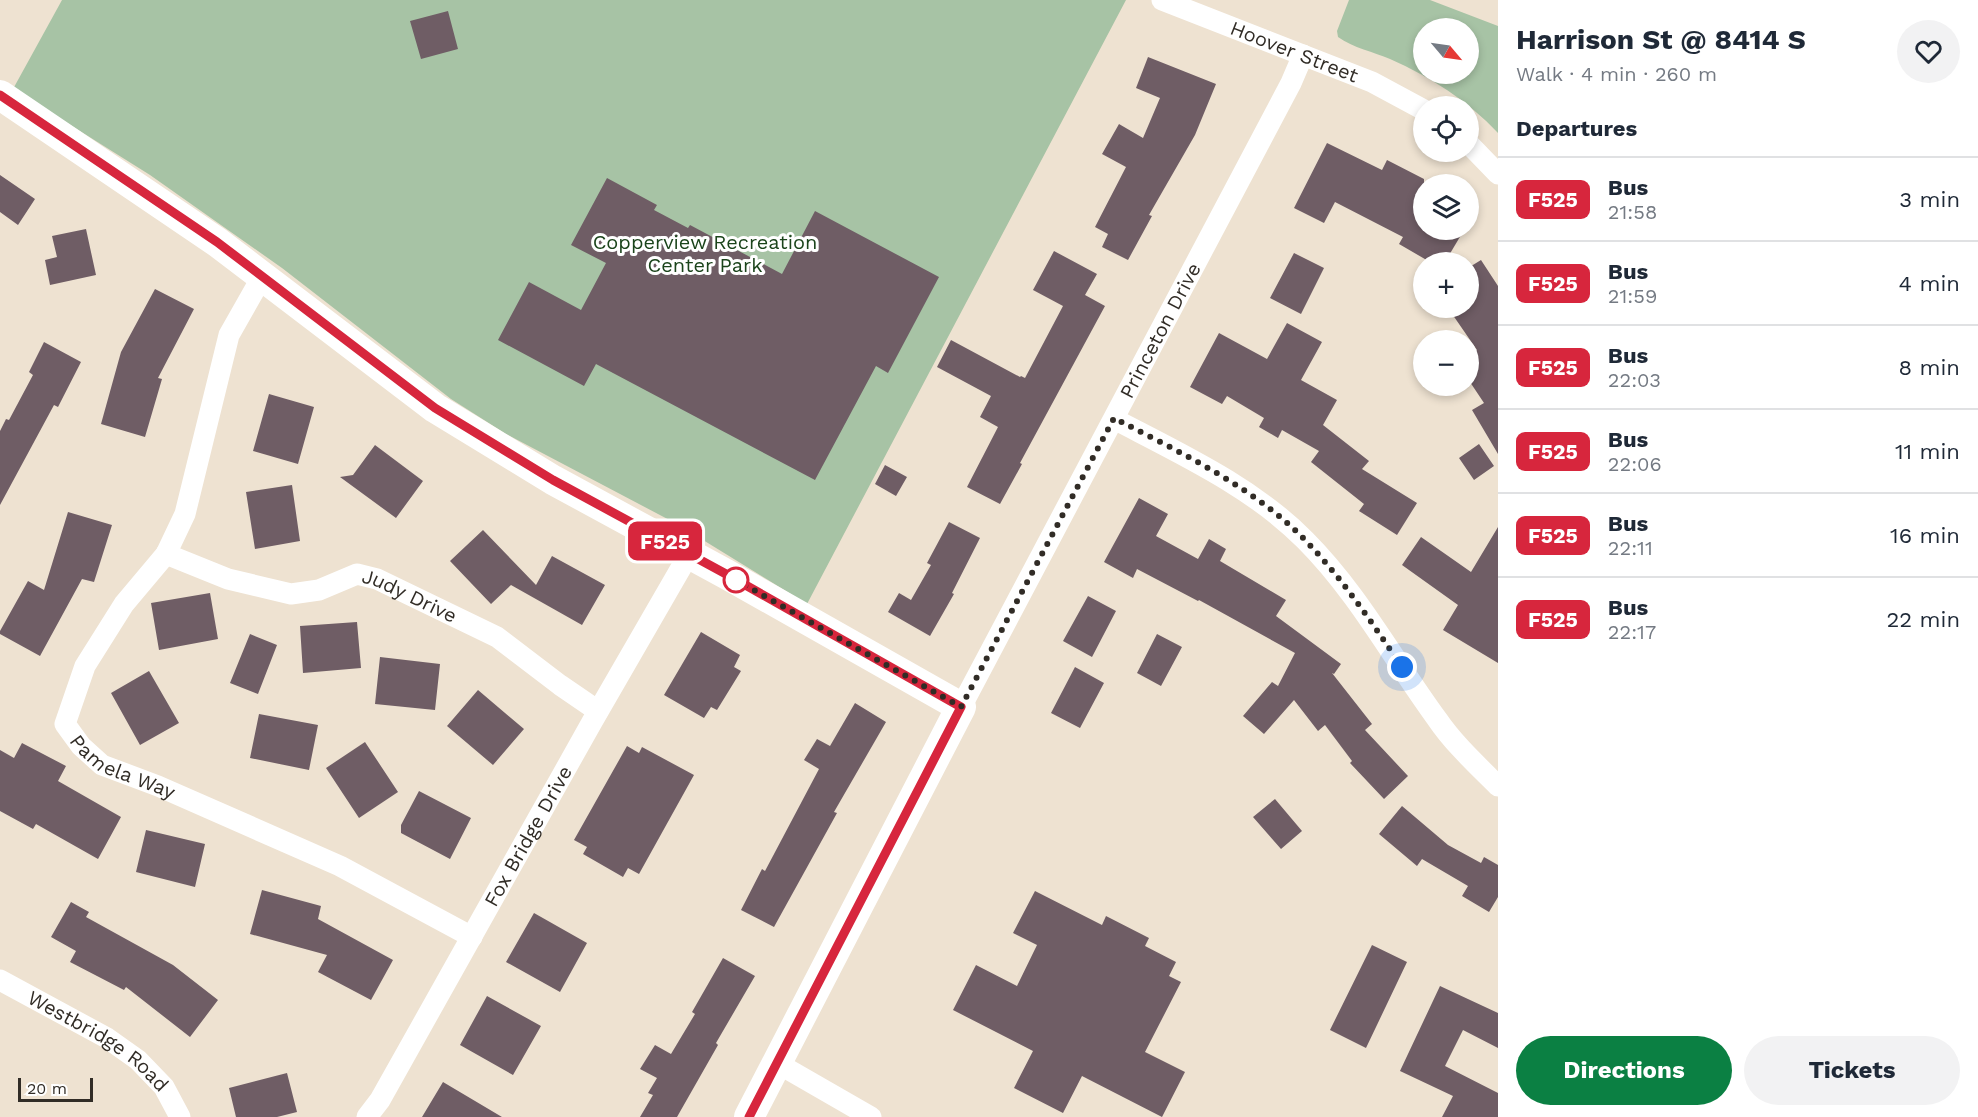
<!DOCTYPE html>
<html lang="en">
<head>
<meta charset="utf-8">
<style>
  :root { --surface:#fff; --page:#f2f2f3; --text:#1f2937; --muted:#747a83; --line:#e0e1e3; --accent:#0b8043 }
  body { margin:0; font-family:"Work Sans",sans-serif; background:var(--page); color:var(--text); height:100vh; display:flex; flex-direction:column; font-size:22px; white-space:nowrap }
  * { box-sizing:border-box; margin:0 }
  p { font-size:20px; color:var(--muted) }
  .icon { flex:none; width:33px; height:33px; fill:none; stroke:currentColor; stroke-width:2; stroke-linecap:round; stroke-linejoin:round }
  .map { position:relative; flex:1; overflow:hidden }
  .panel { display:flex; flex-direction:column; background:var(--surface); width:480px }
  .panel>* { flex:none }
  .badge { padding:0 12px; border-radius:9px; font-size:21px; line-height:39px }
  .needle { width:39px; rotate:119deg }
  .controls { position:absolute; left:1413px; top:18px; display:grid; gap:12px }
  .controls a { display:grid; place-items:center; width:66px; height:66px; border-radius:50%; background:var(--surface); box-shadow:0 3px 9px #0003; font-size:30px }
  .scale { position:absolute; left:18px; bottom:15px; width:75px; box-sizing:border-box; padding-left:6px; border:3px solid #312c26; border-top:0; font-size:16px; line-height:21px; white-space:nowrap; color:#312c26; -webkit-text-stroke:4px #fff; paint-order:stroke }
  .you { position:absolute; width:30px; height:30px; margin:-15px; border:4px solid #fff; border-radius:50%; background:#1a73e8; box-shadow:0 0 0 9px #1a73e833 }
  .map>.badge { position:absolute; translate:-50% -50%; box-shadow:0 0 0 3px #fff }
  h2 { padding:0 18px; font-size:22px; line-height:54px }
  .round { display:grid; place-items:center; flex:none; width:63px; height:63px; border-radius:32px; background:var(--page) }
  .overview { display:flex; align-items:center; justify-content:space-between; height:102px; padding:0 18px }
  h1 { font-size:28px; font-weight:700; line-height:45px }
  .primary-button { display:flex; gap:12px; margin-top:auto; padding:12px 18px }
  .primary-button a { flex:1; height:69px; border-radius:36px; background:var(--accent); color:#fff; font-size:24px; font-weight:700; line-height:69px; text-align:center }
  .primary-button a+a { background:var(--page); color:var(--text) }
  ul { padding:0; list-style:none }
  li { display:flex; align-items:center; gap:18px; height:84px; padding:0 18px; border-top:2px solid var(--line) }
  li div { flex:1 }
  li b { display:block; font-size:22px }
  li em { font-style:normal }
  li .badge { min-width:66px; font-weight:700; text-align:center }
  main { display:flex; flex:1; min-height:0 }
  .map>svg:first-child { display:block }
  .green { fill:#a7c3a5; fill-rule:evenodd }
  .building { fill:#6f5d65 }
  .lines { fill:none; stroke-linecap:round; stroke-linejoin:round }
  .street { stroke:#fff; stroke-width:21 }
  .secondary { stroke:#fff; stroke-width:30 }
  .line-casing { stroke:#fff; stroke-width:14 }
  .line { stroke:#d7263d; stroke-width:9 }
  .walk { stroke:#312c26; stroke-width:6; stroke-dasharray:0 10.8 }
  .stop-dot { fill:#fff; stroke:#d7263d; stroke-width:3 }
  .labels { text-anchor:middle; stroke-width:6; stroke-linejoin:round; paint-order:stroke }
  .street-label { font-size:20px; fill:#312c26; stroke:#fff }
  .park-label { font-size:20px; fill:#1b441b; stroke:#fff }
</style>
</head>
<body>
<main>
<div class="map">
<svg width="1498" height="1117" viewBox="0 0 1498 1117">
  <rect width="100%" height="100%" fill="#eee2d1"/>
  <path class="green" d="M 62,0 L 1126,0 L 807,604 L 677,524 L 506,434 L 451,399 L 282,268 L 150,175 L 13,89 Z
    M 1349,0 L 1430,0 L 1498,26 L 1498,133 C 1468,101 1431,77 1390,59 C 1374,52 1353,48 1338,37 L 1337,31 ZM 1468,28 L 1468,74 L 1424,74 L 1424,28 Z"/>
  <path class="building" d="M 448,11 L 458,49 L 421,59 L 410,21 Z
    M 1148,57 L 1216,84 L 1195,135 L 1149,215 L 1152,216 L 1128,260 L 1102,247 L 1108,234 L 1095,227 L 1126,167 L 1102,154 L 1119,124 L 1143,138 L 1160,98 L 1136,88 Z
    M 1327,143 L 1382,170 L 1387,160 L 1424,179 L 1424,230 L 1464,230 L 1445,262 L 1430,262 L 1399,244 L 1403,237 L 1335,202 L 1324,223 L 1294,208 Z
    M 0,175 L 35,199 L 18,225 L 0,212 Z
    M 607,178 L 657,205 L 654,210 L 688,228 L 690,225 L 782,274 L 815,211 L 939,277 L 888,373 L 876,366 L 815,480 L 596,364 L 584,386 L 498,340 L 529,282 L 581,310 L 606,263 L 571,245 Z
    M 86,229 L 96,275 L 50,285 L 45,260 L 57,257 L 52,236 Z
    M 1054,251 L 1097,274 L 1085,295 L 1105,306 L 1020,463 L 1022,464 L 1000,504 L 967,487 L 998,427 L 980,417 L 991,396 L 937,367 L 951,340 L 1020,377 L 1021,376 L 1025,378 L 1063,306 L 1033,290 Z
    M 1294,253 L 1324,268 L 1301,314 L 1270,298 Z
    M 1481,260 L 1498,286 L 1498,454 L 1472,410 L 1484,403 L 1468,379 L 1468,355 L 1477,350 L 1448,308 L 1468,308 L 1468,268 Z
    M 155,289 L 194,309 L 158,378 L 162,379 L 145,437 L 101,424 L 121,352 Z
    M 1287,323 L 1322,342 L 1301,380 L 1337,400 L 1323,425 L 1369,461 L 1362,469 L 1417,503 L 1397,535 L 1359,511 L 1364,504 L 1311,462 L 1319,451 L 1282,430 L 1278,438 L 1259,427 L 1264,418 L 1227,396 L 1222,404 L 1190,387 L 1219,333 L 1267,359 Z
    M 44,342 L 81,362 L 58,407 L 54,405 L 0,505 L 0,431 L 6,419 L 9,420 L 33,375 L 29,372 Z
    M 269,394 L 314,407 L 298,464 L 253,451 Z
    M 1479,444 L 1494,466 L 1474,480 L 1459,458 Z
    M 375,445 L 423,481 L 396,518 L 340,477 L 353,475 Z
    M 885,465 L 907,477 L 896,496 L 875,484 Z
    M 292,485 L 300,541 L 255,549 L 246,492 Z
    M 1139,498 L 1168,514 L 1156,536 L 1198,559 L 1209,539 L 1226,549 L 1220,561 L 1286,600 L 1276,616 L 1341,664 L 1334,674 L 1332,673 L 1372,724 L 1365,730 L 1408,776 L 1384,799 L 1350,763 L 1352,761 L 1325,725 L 1318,731 L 1294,700 L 1264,734 L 1243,716 L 1272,682 L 1278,686 L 1295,653 L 1199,600 L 1198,601 L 1137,569 L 1133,578 L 1104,562 Z
    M 68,512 L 112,525 L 94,582 L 82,579 L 40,656 L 0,634 L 0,631 L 28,581 L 44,590 Z
    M 949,522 L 980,538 L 952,593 L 954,594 L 930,636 L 888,612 L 899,593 L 911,600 L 931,565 L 927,563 Z
    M 1498,527 L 1498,663 L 1443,630 L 1458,605 L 1402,565 L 1421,537 L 1471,572 Z
    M 483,530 L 536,585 L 552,556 L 605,585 L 582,625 L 511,585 L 491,604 L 450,561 Z
    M 210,593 L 218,639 L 159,650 L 151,603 Z
    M 1088,596 L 1116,611 L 1092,657 L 1063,641 Z
    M 357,622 L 361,668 L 303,673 L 300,626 Z
    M 701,632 L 740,655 L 734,667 L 741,671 L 717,710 L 711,707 L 704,718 L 664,695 Z
    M 250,634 L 277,645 L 258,694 L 230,683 Z
    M 1157,634 L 1182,647 L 1161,686 L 1137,673 Z
    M 380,657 L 440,664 L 435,710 L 375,704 Z
    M 1075,667 L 1104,683 L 1080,728 L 1051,713 Z
    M 149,671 L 179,723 L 140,745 L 111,693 Z
    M 478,690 L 524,729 L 493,765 L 447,726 Z
    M 855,703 L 886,722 L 834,812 L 837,813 L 774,927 L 741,910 L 762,869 L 765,871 L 819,769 L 804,760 L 817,739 L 830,746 Z
    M 259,714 L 318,725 L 309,770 L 250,758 Z
    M 365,742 L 398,792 L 359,818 L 326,768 Z
    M 22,743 L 66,766 L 58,781 L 121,817 L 98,859 L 36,824 L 33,829 L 0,811 L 0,750 L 14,758 Z
    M 627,746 L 639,753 L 642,747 L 694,775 L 639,874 L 628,868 L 623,877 L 583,854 L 587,847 L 574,840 Z
    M 419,791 L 471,818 L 450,859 L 401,833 L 401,825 Z
    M 1275,799 L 1302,831 L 1281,849 L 1253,817 Z
    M 1402,806 L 1448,845 L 1481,863 L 1484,857 L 1498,865 L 1498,897 L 1489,912 L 1462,896 L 1468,886 L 1422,859 L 1417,866 L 1379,834 Z
    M 146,830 L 205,844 L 195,887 L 136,872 Z
    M 262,890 L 321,906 L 318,919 L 393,960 L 371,1000 L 318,972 L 327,955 L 250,934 Z
    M 1035,891 L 1102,925 L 1106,916 L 1149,938 L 1145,946 L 1176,962 L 1169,976 L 1181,982 L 1145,1052 L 1185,1072 L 1162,1117 L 1082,1076 L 1063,1113 L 1014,1088 L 1033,1051 L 953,1010 L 976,965 L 1017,986 L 1037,945 L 1013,933 Z
    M 71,902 L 89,912 L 86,917 L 173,965 L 218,1000 L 190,1037 L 126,987 L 124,990 L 70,962 L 76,951 L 51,937 Z
    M 534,913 L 587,943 L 560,992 L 506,962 Z
    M 1372,945 L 1407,962 L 1366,1048 L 1330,1030 Z
    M 723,958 L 755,976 L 716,1043 L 718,1045 L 677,1117 L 640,1117 L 653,1095 L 648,1093 L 657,1078 L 640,1069 L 655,1045 L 671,1054 L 695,1014 L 692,1012 Z
    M 1440,986 L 1498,1013 L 1498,1048 L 1463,1030 L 1445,1066 L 1498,1093 L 1498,1117 L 1442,1117 L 1453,1096 L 1400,1071 Z
    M 487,996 L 541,1026 L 513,1075 L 460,1045 Z
    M 287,1073 L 297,1112 L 277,1117 L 236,1117 L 229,1088 Z
    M 443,1082 L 502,1117 L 422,1117 Z"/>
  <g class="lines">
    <g class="street">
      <path id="s1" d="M 1162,0 L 1372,82 L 1424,110"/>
      <path d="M 1468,143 L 1498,174"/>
      <path id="s2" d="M 263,275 L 229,335 L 185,514 L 166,554 L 124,604 L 85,666 L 65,724 L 81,746 L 102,765 L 158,786 L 340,866 L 472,937"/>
      <path d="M 1114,419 C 1179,453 1253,487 1305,540 C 1358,593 1393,659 1437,719 C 1454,744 1477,765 1498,786"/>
      <path id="s3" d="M 166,554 L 228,579 L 291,594 L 319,590 L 357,574 L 377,579 L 497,637 L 560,685 L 598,711"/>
      <path id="s4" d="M 961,707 L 1291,83 L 1303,55"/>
      <path id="s5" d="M 0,980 L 107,1038 L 138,1060 L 164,1087 L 180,1117"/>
      <path d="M 777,1063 L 871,1117"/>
      <path id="s6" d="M 367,1117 L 380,1100 L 592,722 L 689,554"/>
    </g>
    <path class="secondary" d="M 0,95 L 217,242 L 435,408 L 553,480 L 726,574 L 961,707 L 749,1117"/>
  </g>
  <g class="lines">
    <g class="line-casing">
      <path id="line" d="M 0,95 L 217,242 L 435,408 L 553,480 L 726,574 L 961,707 L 749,1117"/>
    </g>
    <use href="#line" class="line"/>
    <path class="walk" d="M 736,580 L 961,707 L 1114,418 C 1179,452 1254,487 1305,540 C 1343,579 1372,623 1402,667"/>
  </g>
  <circle class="stop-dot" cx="736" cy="580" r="12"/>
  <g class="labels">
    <g class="street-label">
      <text dy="7" stroke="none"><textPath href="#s1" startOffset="142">Hoover Street</textPath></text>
      <text dy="7" stroke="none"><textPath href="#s4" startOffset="426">Princeton Drive</textPath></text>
      <text dy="7" stroke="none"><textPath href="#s3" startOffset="258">Judy Drive</textPath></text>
      <text dy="7" stroke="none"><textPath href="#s2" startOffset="572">Pamela Way</textPath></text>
      <text dy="7" stroke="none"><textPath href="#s6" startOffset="324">Fox Bridge Drive</textPath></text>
      <text dy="7" stroke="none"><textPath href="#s5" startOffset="116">Westbridge Road</textPath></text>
    </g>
    <g class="park-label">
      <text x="705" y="249">Copperview Recreation<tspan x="705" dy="23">Center Park</tspan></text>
    </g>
  </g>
</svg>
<div class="controls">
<a><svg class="needle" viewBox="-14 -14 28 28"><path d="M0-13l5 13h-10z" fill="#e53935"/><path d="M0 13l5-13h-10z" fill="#747a83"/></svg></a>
<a><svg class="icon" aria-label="locate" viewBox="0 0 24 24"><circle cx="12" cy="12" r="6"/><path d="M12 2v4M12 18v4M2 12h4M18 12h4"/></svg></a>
<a><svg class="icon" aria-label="layers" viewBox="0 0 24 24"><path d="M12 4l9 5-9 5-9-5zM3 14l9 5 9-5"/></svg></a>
<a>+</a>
<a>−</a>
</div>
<div class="scale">20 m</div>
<div class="you" style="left:1402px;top:667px"></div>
<b class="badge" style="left:665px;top:541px;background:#d7263d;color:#fff">F525</b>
</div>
<section class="panel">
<div class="overview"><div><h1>Harrison St @ 8414 S</h1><p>Walk · 4 min · 260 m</p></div><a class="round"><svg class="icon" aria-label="heart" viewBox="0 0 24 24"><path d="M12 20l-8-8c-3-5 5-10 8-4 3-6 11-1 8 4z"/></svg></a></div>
<h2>Departures</h2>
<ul>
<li><span class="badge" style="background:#d7263d;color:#fff">F525</span><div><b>Bus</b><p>21:58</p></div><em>3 min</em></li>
<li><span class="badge" style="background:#d7263d;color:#fff">F525</span><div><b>Bus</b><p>21:59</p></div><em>4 min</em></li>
<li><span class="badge" style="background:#d7263d;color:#fff">F525</span><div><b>Bus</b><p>22:03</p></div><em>8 min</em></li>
<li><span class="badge" style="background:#d7263d;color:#fff">F525</span><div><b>Bus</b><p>22:06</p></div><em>11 min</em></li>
<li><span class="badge" style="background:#d7263d;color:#fff">F525</span><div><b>Bus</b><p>22:11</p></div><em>16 min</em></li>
<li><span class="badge" style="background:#d7263d;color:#fff">F525</span><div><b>Bus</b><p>22:17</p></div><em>22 min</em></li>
</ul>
<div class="primary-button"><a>Directions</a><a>Tickets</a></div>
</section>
</main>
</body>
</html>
